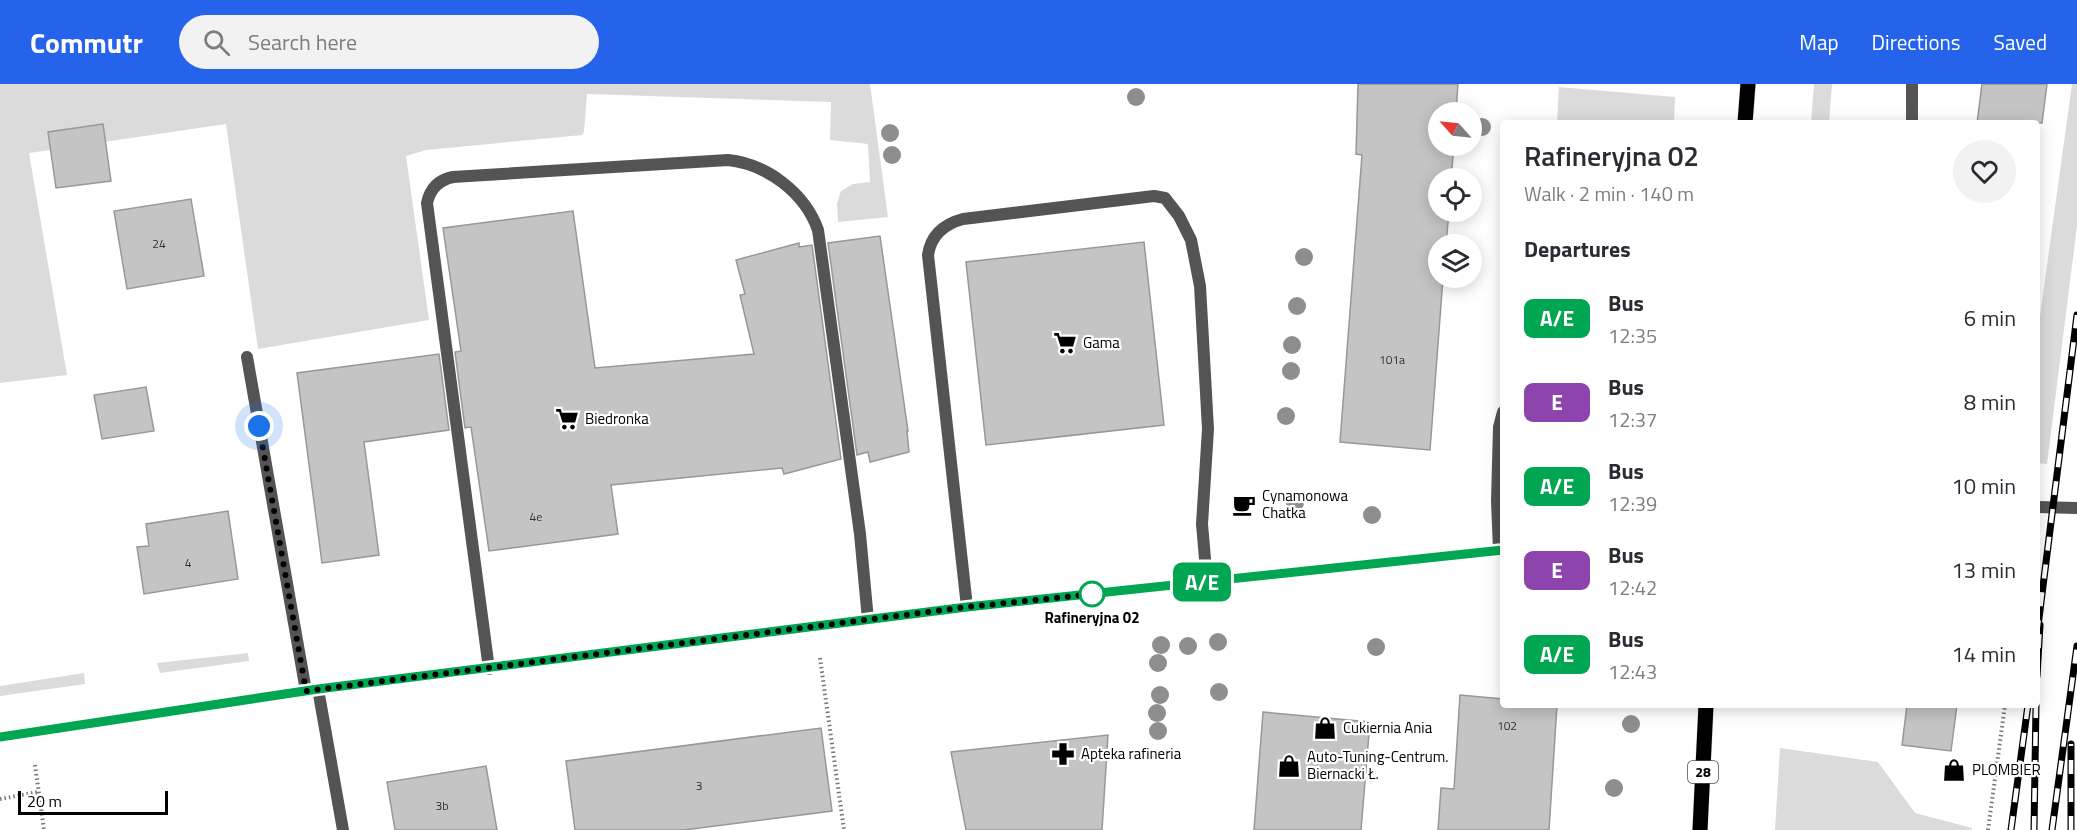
<!DOCTYPE html>
<html lang="en">
<head>
<meta charset="utf-8">
<style>
  :root { --surface:#fff; --page:#f2f2f3; --text:#2b2b33; --muted:#7c7c81; --accent:#2563eb }
  body { margin:0; font-family:"Titillium Web",sans-serif; background:var(--page); color:var(--text); height:100vh; display:flex; flex-direction:column; font-size:22px; white-space:nowrap }
  * { box-sizing:border-box; margin:0 }
  p { font-size:20px; color:var(--muted) }
  .icon { flex:none; width:33px; height:33px; fill:none; stroke:currentColor; stroke-width:2; stroke-linecap:round; stroke-linejoin:round }
  .map { position:relative; flex:1; overflow:hidden }
  .details { position:absolute; left:1500px; top:36px; width:540px; height:588px; display:flex; flex-direction:column; background:var(--surface); border-radius:6px; box-shadow:0 3px 15px #0003 }
  .details>* { flex:none }
  .badge { padding:0 12px; border-radius:9px; font-size:21px; line-height:39px }
  .needle { width:39px; rotate:297deg }
  .fabs { position:absolute; left:1428px; top:18px; display:grid; gap:12px }
  .fabs a { display:grid; place-items:center; width:54px; height:54px; border-radius:50%; background:var(--surface); box-shadow:0 3px 15px #0003; font-size:30px }
  .scale { position:absolute; left:18px; bottom:15px; width:150px; box-sizing:border-box; padding-left:6px; border:3px solid #000; border-top:0; font-size:16px; line-height:21px; white-space:nowrap; color:#000; -webkit-text-stroke:4px #fff; paint-order:stroke }
  .you { position:absolute; width:30px; height:30px; margin:-15px; border:4px solid #fff; border-radius:50%; background:#1a73e8; box-shadow:0 0 0 9px #1a73e833 }
  .map>.badge { position:absolute; translate:-50% -50%; box-shadow:0 0 0 3px #fff }
  h2 { padding:0 24px; font-size:22px; line-height:54px }
  .round { display:grid; place-items:center; flex:none; width:63px; height:63px; border-radius:32px; background:var(--page) }
  .headline { display:flex; align-items:center; justify-content:space-between; height:102px; padding:0 24px }
  h1 { font-size:28px; font-weight:600; line-height:45px }
  ul { padding:0; list-style:none }
  li { display:flex; align-items:center; gap:18px; height:84px; padding:0 24px }
  li div { flex:1 }
  li b { display:block; font-size:22px }
  li em { font-style:normal }
  li .badge { min-width:66px; font-weight:700; text-align:center }
  header { display:flex; align-items:center; gap:36px; box-sizing:border-box; height:84px; padding:0 30px; background:var(--accent); color:#fff }
  header strong { font-size:28px }
  nav { display:flex; gap:33px; margin-inline-start:auto; font-size:21px }
  .search { width:420px; height:54px; background:var(--page); display:flex; align-items:center; gap:15px; box-sizing:border-box; padding:0 21px; border-radius:33px; color:var(--muted); font-size:22px }
  .map>svg:first-child { display:block }
  .green { fill:#dbdbdb }
  .building { fill:#c4c4c4; stroke:#989898; stroke-width:1.5 }
  .lines { fill:none; stroke-linecap:round; stroke-linejoin:round }
  .primary-casing { stroke:#dbdbdb; stroke-width:16 }
  .path { stroke:#767676; stroke-width:4; stroke-dasharray:1.5 3; stroke-linecap:butt }
  .lane { stroke:#545454; stroke-width:12 }
  .street { stroke:#545454; stroke-width:12 }
  .primary { stroke:#000; stroke-width:15 }
  .rail-casing { stroke:#000; stroke-width:7 }
  .rail { stroke:#fff; stroke-width:4.5; stroke-dasharray:14; stroke-linecap:butt }
  .tree { fill:#8e8e8e }
  .line-casing { stroke:#fff; stroke-width:14 }
  .line { stroke:#00a651; stroke-width:9 }
  .walk { stroke:#000; stroke-width:6; stroke-dasharray:0 10.8 }
  .stop-dot { fill:#fff; stroke:#00a651; stroke-width:3 }
  .labels { text-anchor:middle; stroke-width:4.5; stroke-linejoin:round; paint-order:stroke }
  .number-label { font-size:12px; fill:#313131 }
  .shield { fill:#fff; stroke:#4c4c4c; stroke-width:1.5 }
  .shield-label { font-size:14px; font-weight:bold; fill:#000 }
  .poi-label { font-size:15px; fill:#000; stroke:#fff; text-anchor:start }
  .stop-label { font-size:15px; font-weight:bold; fill:#000; stroke:#fff }
</style>
</head>
<body>
<header>
<strong>Commutr</strong>
<div class="search"><svg class="icon" aria-label="search" viewBox="0 0 24 24"><circle cx="10" cy="10" r="6"/><path d="M15 15l6 6"/></svg>Search here</div>
<nav><a>Map</a><a>Directions</a><a>Saved</a></nav>
</header>
<div class="map">
<svg width="2077" height="746" viewBox="0 0 2077 746">
  <rect width="100%" height="100%" fill="#fff"/>
  <path class="green" d="M 0,0 L 870,0 L 888,133 L 838,138 L 837,119 L 841,107 L 853,100 L 870,98 L 868,60 L 830,56 L 831,18 L 587,10 L 584,48 L 582,51 L 426,66 L 406,72 L 429,236 L 258,265 L 226,40 L 29,69 L 67,291 L 0,299 Z
    M 1814,0 L 1832,0 L 1829,39 L 1811,39 Z
    M 2072,0 L 2077,0 L 2077,142 L 2047,380 L 2037,379 L 2037,254 Z
    M 1559,3 L 1675,13 L 1674,39 L 1605,39 L 1571,36 L 1557,38 Z
    M 248,569 L 249,577 L 160,589 L 157,579 Z
    M 84,589 L 85,600 L 0,612 L 0,602 Z
    M 1780,664 L 1878,678 L 1915,729 L 1972,744 L 1972,746 L 1775,746 Z"/>
  <path class="building" d="M 1358,0 L 1458,0 L 1456,28 L 1438,28 L 1438,62 L 1454,62 L 1451,94 L 1438,94 L 1438,128 L 1449,128 L 1446,160 L 1438,160 L 1438,194 L 1443,194 L 1430,366 L 1340,358 L 1362,71 L 1356,70 Z
    M 1982,0 L 2047,0 L 2042,39 L 1977,39 Z
    M 103,40 L 111,97 L 56,104 L 48,48 Z
    M 191,115 L 204,192 L 127,205 L 114,127 Z
    M 573,127 L 595,284 L 754,270 L 740,211 L 745,210 L 736,176 L 799,159 L 799,163 L 812,161 L 841,375 L 784,390 L 782,384 L 611,401 L 618,450 L 489,467 L 471,343 L 465,344 L 455,268 L 461,267 L 443,144 Z
    M 880,152 L 908,347 L 907,347 L 909,368 L 870,378 L 868,368 L 857,371 L 828,159 Z
    M 1144,158 L 1164,341 L 986,361 L 966,178 Z
    M 439,270 L 449,346 L 364,358 L 379,471 L 322,479 L 297,289 Z
    M 146,303 L 154,347 L 102,355 L 94,311 Z
    M 228,427 L 238,495 L 144,510 L 137,463 L 149,462 L 146,440 Z
    M 1460,611 L 1503,615 L 1503,621 L 1557,621 L 1549,746 L 1438,746 L 1441,704 L 1454,705 Z
    M 1907,621 L 1957,621 L 1951,667 L 1902,661 Z
    M 1263,628 L 1370,638 L 1361,746 L 1254,746 Z
    M 821,644 L 832,727 L 684,746 L 575,746 L 566,677 Z
    M 1108,651 L 1102,746 L 966,746 L 951,668 Z
    M 486,682 L 497,746 L 395,746 L 387,698 Z"/>
  <g class="lines">
    <g class="primary-casing">
      <path id="primary" d="M 1745,39 L 1748,0
        M 1700,746 L 1706,621"/>
    </g>
    <path class="path" d="M 820,574 L 844,746
      M 35,681 L 44,746
      M 0,715 L 38,708
      M 1988,746 L 2005,621"/>
    <path class="lane" d="M 1912,39 L 1912,0
      M 247,273 L 306,607
      M 2037,423 L 2077,424
      M 1499,466 L 1497,417 L 1499,343 L 1503,328
      M 967,523 L 928,171 C 931,151 944,140 963,135 L 1154,112 L 1165,114 L 1179,132 L 1191,156 L 1200,202 L 1208,345 L 1202,440 L 1207,498
      M 489,585 L 427,119 C 430,105 438,96 453,93 L 728,76 C 767,80 805,109 818,146 L 860,450 L 868,536"/>
    <path class="street" d="M 318,605 L 343,746
      M 0,653 L 318,605 L 967,523 L 1503,466"/>
    <use href="#primary" class="primary"/>
    <g class="rail-casing">
      <path id="rail" d="M 2037,550 L 2077,231
        M 2037,592 L 2040,541
        M 2011,746 L 2028,621
        M 2034,746 L 2036,621
        M 2052,746 L 2077,562
        M 2071,746 L 2071,660"/>
    </g>
    <use href="#rail" class="rail"/>
  </g>
  <g class="tree">
    <circle cx="1136" cy="13" r="9"/>
    <circle cx="1482" cy="43" r="9"/>
    <circle cx="890" cy="49" r="9"/>
    <circle cx="892" cy="71" r="9"/>
    <circle cx="1304" cy="173" r="9"/>
    <circle cx="1297" cy="222" r="9"/>
    <circle cx="1292" cy="261" r="9"/>
    <circle cx="1291" cy="287" r="9"/>
    <circle cx="1286" cy="332" r="9"/>
    <circle cx="1295" cy="419" r="9"/>
    <circle cx="1372" cy="431" r="9"/>
    <circle cx="1218" cy="558" r="9"/>
    <circle cx="1161" cy="561" r="9"/>
    <circle cx="1188" cy="562" r="9"/>
    <circle cx="1376" cy="563" r="9"/>
    <circle cx="1158" cy="579" r="9"/>
    <circle cx="1219" cy="608" r="9"/>
    <circle cx="1160" cy="611" r="9"/>
    <circle cx="1157" cy="629" r="9"/>
    <circle cx="1631" cy="640" r="9"/>
    <circle cx="1158" cy="647" r="9"/>
    <circle cx="1614" cy="704" r="9"/>
  </g>
  <g class="lines">
    <g class="line-casing">
      <path id="line" d="M 0,653 L 318,605 L 967,523 L 1503,466"/>
    </g>
    <use href="#line" class="line"/>
    <path class="walk" d="M 259,342 L 306,607 L 967,523 L 1094,510 L 1092,510"/>
  </g>
  <defs>
    <g id="supermarket-bare" transform="scale(1.8)"><path d="M-6-5.5h2.5l.6 2H6L4.5 2H-2.5L-4.4-4H-6ZM-1.5 3.2a1.3 1.3 0 1 0 .1 0ZM3 3.2a1.3 1.3 0 1 0 .1 0Z" fill="#000" stroke="#fff" stroke-width="2.5" paint-order="stroke"/></g>
    <g id="cafe-bare" transform="scale(1.8)"><path d="M-5.5-4.5H6V0H3Q3 3.5 0 3.5H-2.5Q-5.5 3.5-5.5 0ZM3-3.2v2h1.7v-2ZM-6 4.5H4V6H-6Z" fill="#000" stroke="#fff" stroke-width="2.5" paint-order="stroke"/></g>
    <g id="shop-bare" transform="scale(1.8)"><path d="M-5-2.5h2.3a2.7 3.5 0 0 1 5.4 0H5L5.5 6h-11ZM-1.5-2.5h3a1.5 2.3 0 0 0-3 0Z" fill="#000" stroke="#fff" stroke-width="2.5" paint-order="stroke"/></g>
    <g id="pharmacy-bare" transform="scale(1.8)"><path d="M-2-6h4v4h4v4h-4v4h-4v-4h-4v-4h4Z" fill="#000" stroke="#fff" stroke-width="2.5" paint-order="stroke"/></g>
  </defs>
  <g fill-rule="evenodd">
    <use href="#supermarket-bare" x="1065" y="259"/>
    <use href="#supermarket-bare" x="567" y="335"/>
    <use href="#cafe-bare" x="1244" y="421"/>
    <use href="#shop-bare" x="1325" y="644"/>
    <use href="#pharmacy-bare" x="1063" y="670"/>
    <use href="#shop-bare" x="1289" y="682"/>
    <use href="#shop-bare" x="1954" y="686"/>
  </g>
  <circle class="stop-dot" cx="1092" cy="510" r="12"/>
  <g class="labels">
    <g class="number-label">
      <text x="159" y="164">24</text>
      <text x="1392" y="280">101a</text>
      <text x="536" y="437">4e</text>
      <text x="188" y="483">4</text>
      <text x="1507" y="646">102</text>
      <text x="699" y="706">3</text>
      <text x="442" y="726">3b</text>
    </g>
    <rect class="shield" x="1688" y="677" width="30" height="22" rx="4.5"/>
    <g class="shield-label">
      <text x="1703" y="693">28</text>
    </g>
    <g class="poi-label">
      <text x="1083" y="264">Gama</text>
      <text x="585" y="340">Biedronka</text>
      <text x="1262" y="417">Cynamonowa<tspan x="1262" dy="17">Chatka</tspan></text>
      <text x="1343" y="649">Cukiernia Ania</text>
      <text x="1081" y="675">Apteka rafineria</text>
      <text x="1307" y="678">Auto-Tuning-Centrum.<tspan x="1307" dy="17">Biernacki Ł.</tspan></text>
      <text x="1972" y="691">PLOMBIER</text>
    </g>
    <g class="stop-label">
      <text x="1092" y="539">Rafineryjna 02</text>
    </g>
  </g>
</svg>
<div class="fabs">
<a><svg class="needle" viewBox="-14 -14 28 28"><path d="M0-13l5 13h-10z" fill="#e53935"/><path d="M0 13l5-13h-10z" fill="#7c7c81"/></svg></a>
<a><svg class="icon" aria-label="locate" viewBox="0 0 24 24"><circle cx="12" cy="12" r="6"/><path d="M12 2v4M12 18v4M2 12h4M18 12h4"/></svg></a>
<a><svg class="icon" aria-label="layers" viewBox="0 0 24 24"><path d="M12 4l9 5-9 5-9-5zM3 14l9 5 9-5"/></svg></a>
</div>
<div class="scale">20 m</div>
<div class="you" style="left:259px;top:342px"></div>
<b class="badge" style="left:1202px;top:498px;background:#00a651;color:#fff">A/E</b>
<section class="details">
<div class="headline"><div><h1>Rafineryjna 02</h1><p>Walk · 2 min · 140 m</p></div><a class="round"><svg class="icon" aria-label="heart" viewBox="0 0 24 24"><path d="M12 20l-8-8c-3-5 5-10 8-4 3-6 11-1 8 4z"/></svg></a></div>
<h2>Departures</h2>
<ul>
<li><span class="badge" style="background:#00a651;color:#fff">A/E</span><div><b>Bus</b><p>12:35</p></div><em>6 min</em></li>
<li><span class="badge" style="background:#8e44ad;color:#fff">E</span><div><b>Bus</b><p>12:37</p></div><em>8 min</em></li>
<li><span class="badge" style="background:#00a651;color:#fff">A/E</span><div><b>Bus</b><p>12:39</p></div><em>10 min</em></li>
<li><span class="badge" style="background:#8e44ad;color:#fff">E</span><div><b>Bus</b><p>12:42</p></div><em>13 min</em></li>
<li><span class="badge" style="background:#00a651;color:#fff">A/E</span><div><b>Bus</b><p>12:43</p></div><em>14 min</em></li>
</ul>
</section>
</div>
</body>
</html>
